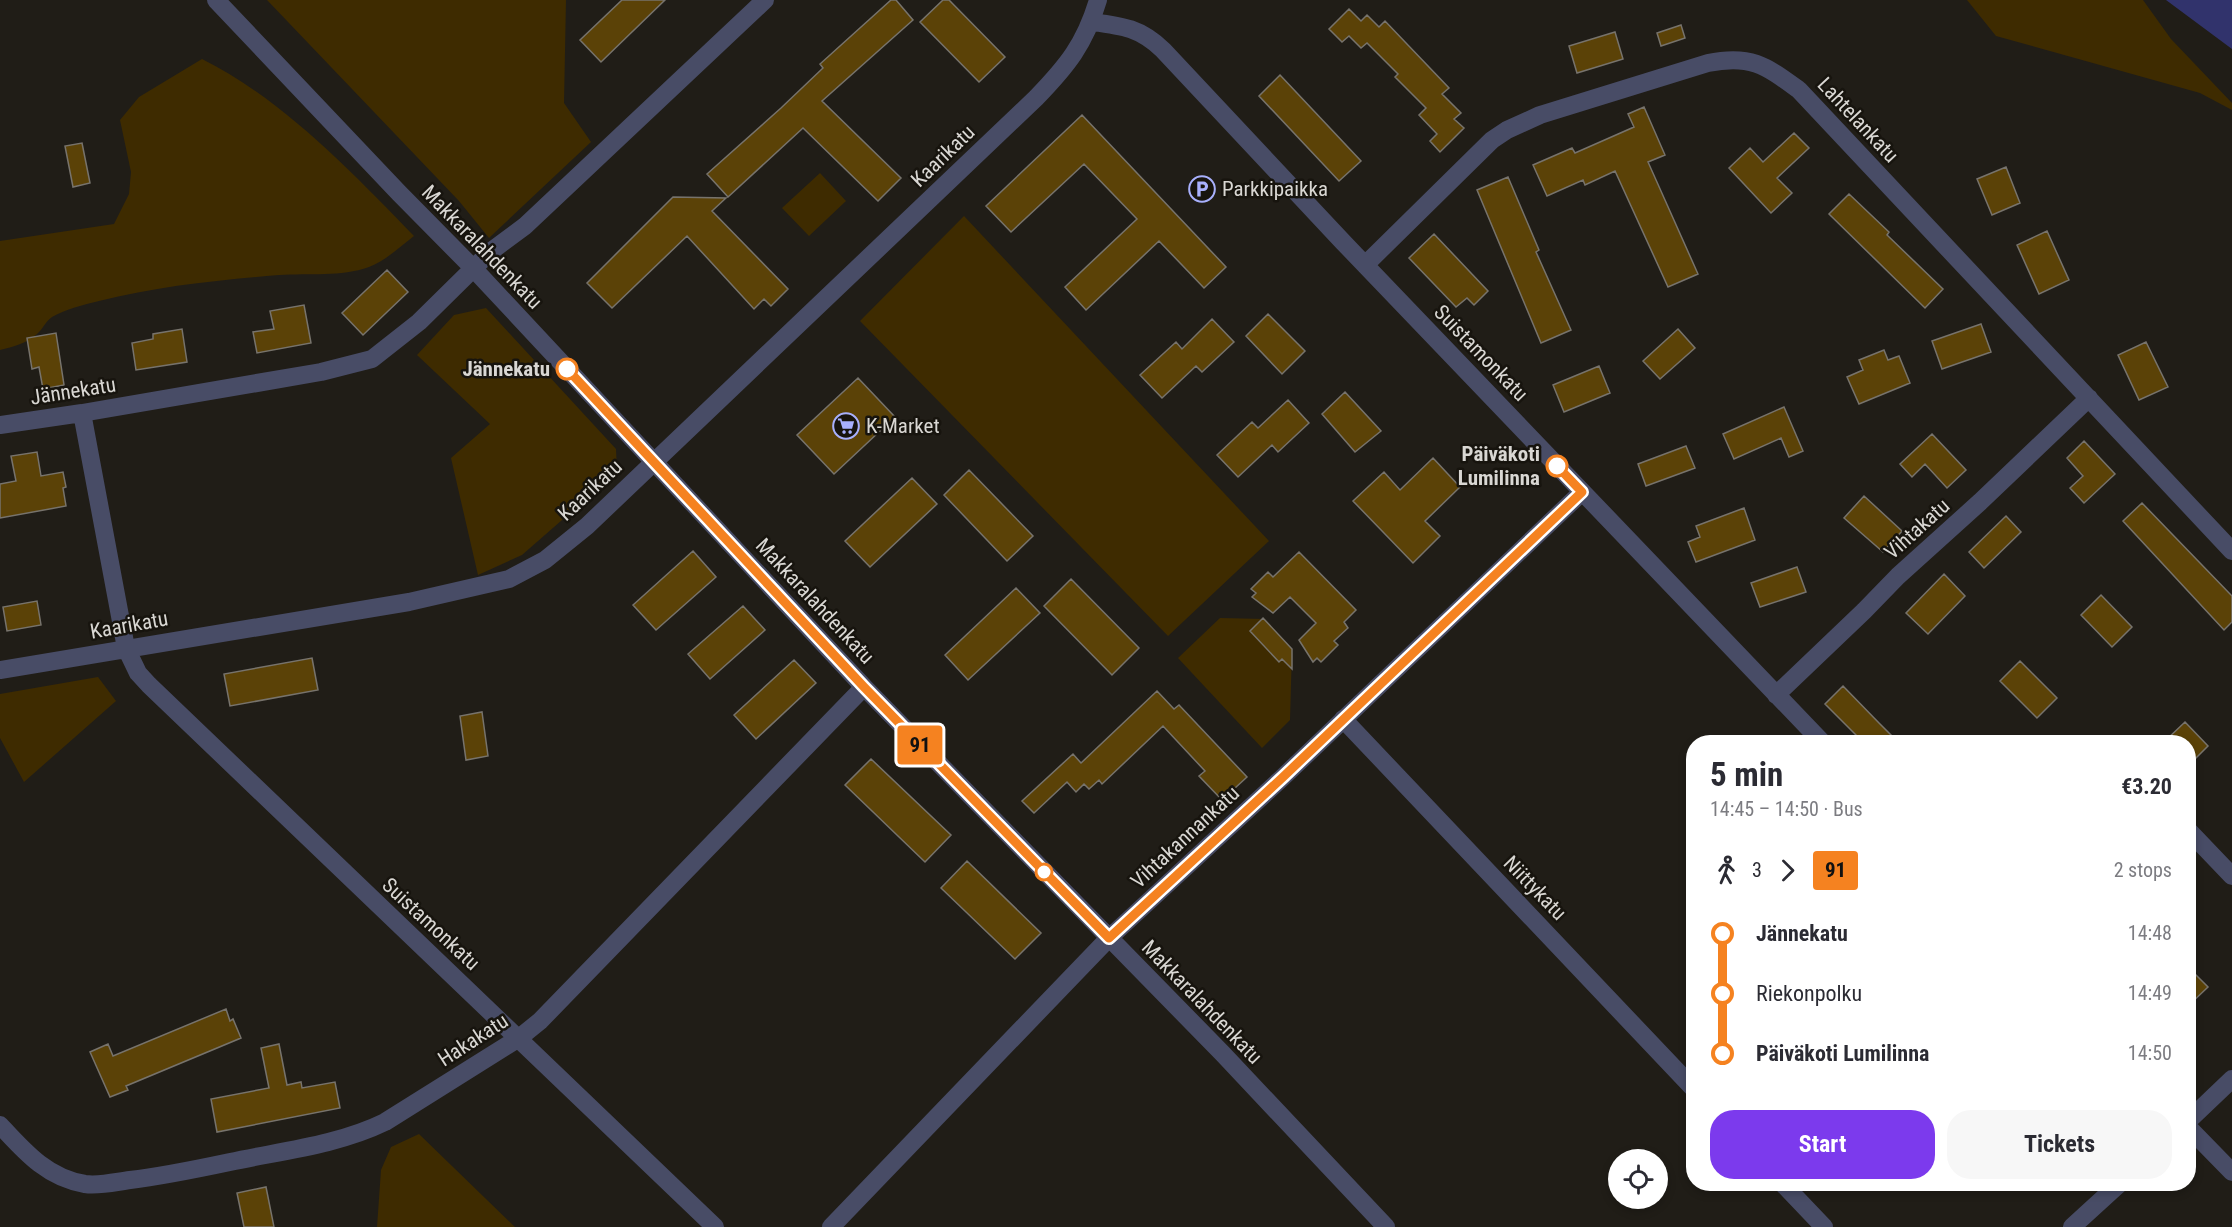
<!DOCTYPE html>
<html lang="en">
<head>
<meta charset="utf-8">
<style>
  :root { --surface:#fff; --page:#f7f7f7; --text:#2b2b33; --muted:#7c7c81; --accent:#7c3aed }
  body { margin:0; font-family:"Roboto Condensed",sans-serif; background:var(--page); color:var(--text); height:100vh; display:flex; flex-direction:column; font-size:22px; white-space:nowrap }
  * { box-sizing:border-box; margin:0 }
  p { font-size:20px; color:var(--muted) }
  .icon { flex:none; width:33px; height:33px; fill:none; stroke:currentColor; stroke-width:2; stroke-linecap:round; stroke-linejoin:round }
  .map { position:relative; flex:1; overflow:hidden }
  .side { position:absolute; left:1686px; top:735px; width:510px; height:456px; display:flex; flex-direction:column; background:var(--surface); border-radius:24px; box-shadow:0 3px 9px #0003 }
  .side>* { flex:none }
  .badge { padding:0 12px; border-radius:4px; font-size:21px; line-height:39px }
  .tools { position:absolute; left:1608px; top:1149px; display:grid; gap:12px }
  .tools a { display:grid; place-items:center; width:60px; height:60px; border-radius:50%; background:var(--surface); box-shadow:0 3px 9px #0003; font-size:30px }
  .map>.badge { position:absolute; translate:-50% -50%; box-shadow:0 0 0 3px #fff }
  .legs { display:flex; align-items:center; gap:9px; height:66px; padding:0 24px; font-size:20px }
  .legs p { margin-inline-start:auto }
  .headline { display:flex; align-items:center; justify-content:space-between; height:102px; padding:0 24px }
  h1 { font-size:33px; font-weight:700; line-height:45px }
  .button { display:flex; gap:12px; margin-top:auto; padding:12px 24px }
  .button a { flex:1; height:69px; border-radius:24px; background:var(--accent); color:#fff; font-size:24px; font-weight:700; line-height:69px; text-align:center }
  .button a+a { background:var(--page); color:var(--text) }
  ul { padding:0 24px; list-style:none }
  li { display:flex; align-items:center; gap:21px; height:60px; font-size:22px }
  li i { display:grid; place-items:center; width:9px; height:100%; margin:0 8px; background:currentColor }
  li i::after { content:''; width:15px; height:15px; margin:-8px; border:4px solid; border-radius:50%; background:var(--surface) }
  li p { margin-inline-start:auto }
  li:first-child i { background:linear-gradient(#0000 50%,currentColor 0) }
  li:last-child i { background:linear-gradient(currentColor 50%,#0000 0) }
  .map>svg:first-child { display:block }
  .green { fill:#3e2b00 }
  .water { fill:#31336c }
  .building { fill:#5b4207; stroke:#77736c; stroke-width:1.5 }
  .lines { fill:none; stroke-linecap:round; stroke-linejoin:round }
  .minor { stroke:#484c66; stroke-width:18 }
  .line-1-casing { stroke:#fff; stroke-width:14 }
  .line-1 { stroke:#f58220; stroke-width:9 }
  .stop-1-dot { fill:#fff; stroke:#f58220; stroke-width:3 }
  .labels { text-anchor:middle; stroke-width:5; stroke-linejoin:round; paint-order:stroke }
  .street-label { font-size:21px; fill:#d9d7d3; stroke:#17140e }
  .poi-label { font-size:21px; fill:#d9d7d3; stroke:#17140e; text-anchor:start }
  .stop-label { font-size:21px; font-weight:bold; fill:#d9d7d3; stroke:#17140e; text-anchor:end }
</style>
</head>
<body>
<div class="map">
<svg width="2232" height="1227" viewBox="0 0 2232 1227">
  <rect width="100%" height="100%" fill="#201d17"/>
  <path class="green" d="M 267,0 L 566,0 L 564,103 L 591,142 L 489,238 L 459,201 Z
    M 1967,0 L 2143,0 L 2171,39 L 2232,103 L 2232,110 L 2200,93 L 1996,36 Z
    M 202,59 C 281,98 353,173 414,236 C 401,246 385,261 369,267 C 341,277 309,273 279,275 C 220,280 158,286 99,301 C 83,305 66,309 52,317 C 45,322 43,329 37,334 C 27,343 13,347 0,350 L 0,241 L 114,224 L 129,194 L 131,172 L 120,120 L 139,97 Z
    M 820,173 L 846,201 L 809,236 L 782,208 Z
    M 964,216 L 1269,541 L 1168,636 L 860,321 Z
    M 486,308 L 616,449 L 617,472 L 522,555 L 478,575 L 451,458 L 490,424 L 417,355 L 454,315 Z
    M 1220,618 L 1265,619 L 1292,649 L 1290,720 L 1262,748 L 1178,658 Z
    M 98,677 L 116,701 L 24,782 L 0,738 L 0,694 Z
    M 419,1134 L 515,1227 L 377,1227 L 381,1170 L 391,1147 Z"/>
  <path class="water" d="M 2166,0 L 2232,0 L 2232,49 Z"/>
  <path class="building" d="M 622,0 L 665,0 L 601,62 L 580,40 Z
    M 891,0 L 896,0 L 913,20 L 822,101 L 901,178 L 878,201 L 803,128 L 728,197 L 707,174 L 781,108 L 823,68 L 820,64 Z
    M 943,0 L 949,0 L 1005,57 L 979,82 L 920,22 Z
    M 1349,9 L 1361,21 L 1367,15 L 1379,27 L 1385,21 L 1449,88 L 1442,94 L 1461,113 L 1454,119 L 1464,128 L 1440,152 L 1430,141 L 1437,134 L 1419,115 L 1426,108 L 1395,77 L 1398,74 L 1367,43 L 1361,48 L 1349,36 L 1342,42 L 1329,29 Z
    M 1681,25 L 1685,38 L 1661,46 L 1657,33 Z
    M 1615,32 L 1623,59 L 1577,73 L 1569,46 Z
    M 1280,75 L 1361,161 L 1339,181 L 1259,96 Z
    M 1644,107 L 1665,155 L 1648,162 L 1698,274 L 1668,287 L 1615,171 L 1585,185 L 1583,180 L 1547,196 L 1533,165 L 1572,148 L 1575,153 L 1634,127 L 1628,114 Z
    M 1082,115 L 1226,267 L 1204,288 L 1159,241 L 1086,310 L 1065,287 L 1137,219 L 1084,164 L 1011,232 L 986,206 Z
    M 1794,133 L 1809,148 L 1777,178 L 1792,193 L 1771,213 L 1729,168 L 1750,148 L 1763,162 Z
    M 82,143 L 90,183 L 73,187 L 65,146 Z
    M 2006,167 L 2020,203 L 1992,215 L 1977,179 Z
    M 1508,177 L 1539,250 L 1536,252 L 1571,330 L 1541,343 L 1477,190 Z
    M 1849,194 L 1889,232 L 1887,235 L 1943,289 L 1925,308 L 1829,214 Z
    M 673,197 L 726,198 L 712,211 L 788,289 L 771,306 L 764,299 L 754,309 L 687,236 L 612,308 L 587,283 Z
    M 2047,231 L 2069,280 L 2039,294 L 2017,245 Z
    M 1434,234 L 1488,291 L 1474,305 L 1467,298 L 1456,307 L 1409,258 Z
    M 387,270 L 408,292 L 363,335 L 342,313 Z
    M 304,305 L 311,343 L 257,353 L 253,332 L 274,329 L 270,311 Z
    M 1268,314 L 1305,351 L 1282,374 L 1246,336 Z
    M 1212,319 L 1234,342 L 1202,372 L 1196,366 L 1162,398 L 1140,375 L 1176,342 L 1182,349 Z
    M 1981,324 L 1991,352 L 1942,369 L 1932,341 Z
    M 182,329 L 187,362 L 136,370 L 132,343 L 153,339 L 153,334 Z
    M 1678,329 L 1695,348 L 1660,379 L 1643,361 Z
    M 56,333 L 64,385 L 43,389 L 39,367 L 32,369 L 27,338 Z
    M 2146,342 L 2168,387 L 2139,400 L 2118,355 Z
    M 1884,350 L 1888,360 L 1899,356 L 1910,383 L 1859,404 L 1847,377 L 1863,370 L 1859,360 Z
    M 1599,366 L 1610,393 L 1564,412 L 1553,385 Z
    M 858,378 L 895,417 L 834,474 L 797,435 Z
    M 1345,392 L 1381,431 L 1355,452 L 1322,414 Z
    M 1288,400 L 1309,423 L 1278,452 L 1272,445 L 1238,477 L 1217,455 L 1252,422 L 1258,428 Z
    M 1784,407 L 1803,451 L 1789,457 L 1781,438 L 1734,459 L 1723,434 Z
    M 1932,434 L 1966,470 L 1947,488 L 1925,464 L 1912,477 L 1900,464 Z
    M 2084,441 L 2115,474 L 2084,503 L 2070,488 L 2083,476 L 2067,458 Z
    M 1686,446 L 1695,468 L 1646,486 L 1638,464 Z
    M 37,452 L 41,476 L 63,472 L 66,487 L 63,488 L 66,506 L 0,518 L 0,484 L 16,481 L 11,456 Z
    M 1433,458 L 1460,487 L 1425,521 L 1440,536 L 1413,563 L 1353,501 L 1384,472 L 1400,490 Z
    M 969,470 L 1033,536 L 1007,561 L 944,495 Z
    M 912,478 L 937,504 L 870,567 L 845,541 Z
    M 1864,496 L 1902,531 L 1883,552 L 1844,518 Z
    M 2142,503 L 2232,596 L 2232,622 L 2224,630 L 2123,521 Z
    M 1744,508 L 1755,540 L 1696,562 L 1688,542 L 1700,537 L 1696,526 Z
    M 2006,516 L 2021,532 L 1984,568 L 1969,552 Z
    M 693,551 L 716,577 L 656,630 L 633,605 Z
    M 1299,552 L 1356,610 L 1344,622 L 1348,628 L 1334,641 L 1338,645 L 1321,662 L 1317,658 L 1313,662 L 1299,640 L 1316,623 L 1290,597 L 1273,613 L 1252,597 L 1256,593 L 1251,589 L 1268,572 L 1273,577 Z
    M 1797,567 L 1806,592 L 1760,607 L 1751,583 Z
    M 1944,574 L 1965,596 L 1928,634 L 1906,613 Z
    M 1071,579 L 1139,648 L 1112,675 L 1044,606 Z
    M 1016,588 L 1040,613 L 968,680 L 945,655 Z
    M 2101,595 L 2132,627 L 2112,647 L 2081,615 Z
    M 37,601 L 41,625 L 7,631 L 3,607 Z
    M 743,606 L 765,630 L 710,679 L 688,654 Z
    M 1263,618 L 1292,649 L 1292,669 L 1282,659 L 1279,662 L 1250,631 Z
    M 312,658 L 318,690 L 230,706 L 224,674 Z
    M 794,660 L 816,683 L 756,739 L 734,715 Z
    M 2020,661 L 2057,698 L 2037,718 L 2000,681 Z
    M 1843,686 L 1879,723 L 1898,742 L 1863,742 L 1825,704 Z
    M 1157,691 L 1174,709 L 1179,705 L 1247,777 L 1222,800 L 1199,776 L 1205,771 L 1163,726 L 1102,784 L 1099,780 L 1089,789 L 1084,784 L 1076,792 L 1067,782 L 1034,813 L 1022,801 L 1073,754 L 1081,763 Z
    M 482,712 L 488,756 L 466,760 L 460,716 Z
    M 2185,722 L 2208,746 L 2188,766 L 2188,742 L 2164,742 Z
    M 871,759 L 951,835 L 925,862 L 845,785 Z
    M 967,861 L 1041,933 L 1015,959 L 941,888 Z
    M 2188,967 L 2208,987 L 2188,1006 Z
    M 226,1009 L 230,1021 L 233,1019 L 241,1038 L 126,1086 L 128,1090 L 110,1097 L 90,1052 L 108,1044 L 113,1056 Z
    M 279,1044 L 287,1085 L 301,1082 L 302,1088 L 335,1082 L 340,1108 L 217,1132 L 211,1099 L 269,1088 L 261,1048 Z
    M 266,1187 L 274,1227 L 244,1227 L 237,1193 Z"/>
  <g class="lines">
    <path class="minor" d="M 216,0 L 399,193 L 473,268 L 864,687 L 1223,1054 L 1386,1227
      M 1092,22 C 1123,26 1140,28 1163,50 L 1343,242 L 1822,742
      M 1365,265 L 1492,140 L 1507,130 L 1540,115 L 1708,63 C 1751,54 1766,66 1799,90 L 2232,551
      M 82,413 L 126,648 L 138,673 L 149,685 L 715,1227
      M 0,425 L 82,413 L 321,372 L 372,359 L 419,322 L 490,252 L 525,226 L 765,0
      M 0,670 L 409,602 L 509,579 L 545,560 L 587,526 L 1036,98 C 1067,66 1085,44 1098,0
      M 1776,695 L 1864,611 L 1898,576 L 1980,502 L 2089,398
      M 1343,719 L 1694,1089
      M 2188,830 L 2232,876
      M 2188,1121 L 2232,1079
      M 0,1125 C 24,1151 47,1178 85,1184 C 100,1186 115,1182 130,1180 C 164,1176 197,1169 230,1162 C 281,1151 338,1145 385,1122 L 519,1038 L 540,1021 L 864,687
      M 2188,1127 L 2232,1172
      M 1783,1184 L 1824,1227
      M 831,1227 L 1109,938 L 1282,778 L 1582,492
      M 2072,1227 L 2119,1184"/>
  </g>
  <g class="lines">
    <g class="line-1-casing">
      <path id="line-1" d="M 567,369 L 864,687 L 1109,938 L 1282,778 L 1582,492 L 1557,466"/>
    </g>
    <use href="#line-1" class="line-1"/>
  </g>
  <defs>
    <g id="parking-ring" transform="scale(1.35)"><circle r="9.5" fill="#17140e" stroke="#a8b0fc" stroke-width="1.5"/><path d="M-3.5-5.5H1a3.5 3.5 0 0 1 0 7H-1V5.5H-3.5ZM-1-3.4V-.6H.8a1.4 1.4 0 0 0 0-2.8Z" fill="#a8b0fc"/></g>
    <g id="supermarket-ring" transform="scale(1.35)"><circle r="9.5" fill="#17140e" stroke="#a8b0fc" stroke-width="1.5"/><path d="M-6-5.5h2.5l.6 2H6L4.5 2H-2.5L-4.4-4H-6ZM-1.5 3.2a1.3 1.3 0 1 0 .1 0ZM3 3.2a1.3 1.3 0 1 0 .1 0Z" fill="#a8b0fc"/></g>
  </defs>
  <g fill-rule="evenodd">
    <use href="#parking-ring" x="1202" y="189"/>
    <use href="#supermarket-ring" x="846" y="426"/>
  </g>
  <g class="stop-1-dot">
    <circle cx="567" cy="369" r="10"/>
    <circle cx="1557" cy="466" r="10"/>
    <circle cx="1044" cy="872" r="8"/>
  </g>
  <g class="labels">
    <g class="street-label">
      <text transform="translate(1858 120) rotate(47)" y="7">Lahtelankatu</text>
      <text transform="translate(943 156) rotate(-44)" y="7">Kaarikatu</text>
      <text transform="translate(482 247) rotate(46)" y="7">Makkaralahdenkatu</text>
      <text transform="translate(1481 353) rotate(46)" y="7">Suistamonkatu</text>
      <text transform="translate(73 391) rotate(-9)" y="7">Jännekatu</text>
      <text transform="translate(590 490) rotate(-43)" y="7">Kaarikatu</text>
      <text transform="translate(1917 529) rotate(-42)" y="7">Vihtakatu</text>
      <text transform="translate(815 601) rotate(47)" y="7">Makkaralahdenkatu</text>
      <text transform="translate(129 625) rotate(-10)" y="7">Kaarikatu</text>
      <text transform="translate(1185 837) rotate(-43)" y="7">Vihtakannankatu</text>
      <text transform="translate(1535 888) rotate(46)" y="7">Niittykatu</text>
      <text transform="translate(431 924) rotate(43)" y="7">Suistamonkatu</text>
      <text transform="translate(1202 1002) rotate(46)" y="7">Makkaralahdenkatu</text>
      <text transform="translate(473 1040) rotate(-33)" y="7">Hakakatu</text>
    </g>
    <g class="poi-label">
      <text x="1222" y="196">Parkkipaikka</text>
      <text x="866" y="433">K-Market</text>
    </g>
    <g class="stop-label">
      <text x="550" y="376">Jännekatu</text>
      <text x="1540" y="461">Päiväkoti<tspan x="1540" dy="24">Lumilinna</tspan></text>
    </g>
  </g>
</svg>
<div class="tools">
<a><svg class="icon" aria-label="locate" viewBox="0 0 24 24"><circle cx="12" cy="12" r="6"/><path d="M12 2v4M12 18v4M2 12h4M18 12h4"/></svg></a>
</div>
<b class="badge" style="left:920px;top:745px;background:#f58220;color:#111">91</b>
<section class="side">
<div class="headline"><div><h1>5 min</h1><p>14:45 – 14:50 · Bus</p></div><b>€3.20</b></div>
<div class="legs"><svg class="icon" aria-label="walk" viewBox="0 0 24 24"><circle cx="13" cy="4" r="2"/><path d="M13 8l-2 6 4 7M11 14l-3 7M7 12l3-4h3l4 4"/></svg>3<svg class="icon" aria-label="forward" viewBox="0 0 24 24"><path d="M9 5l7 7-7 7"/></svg><b class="badge" style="background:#f58220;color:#111">91</b><p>2 stops</p></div>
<ul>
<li><i style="color:#f58220"></i><b>Jännekatu</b><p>14:48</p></li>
<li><i style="color:#f58220"></i><span>Riekonpolku</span><p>14:49</p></li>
<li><i style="color:#f58220"></i><b>Päiväkoti Lumilinna</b><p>14:50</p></li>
</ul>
<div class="button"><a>Start</a><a>Tickets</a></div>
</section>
</div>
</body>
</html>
